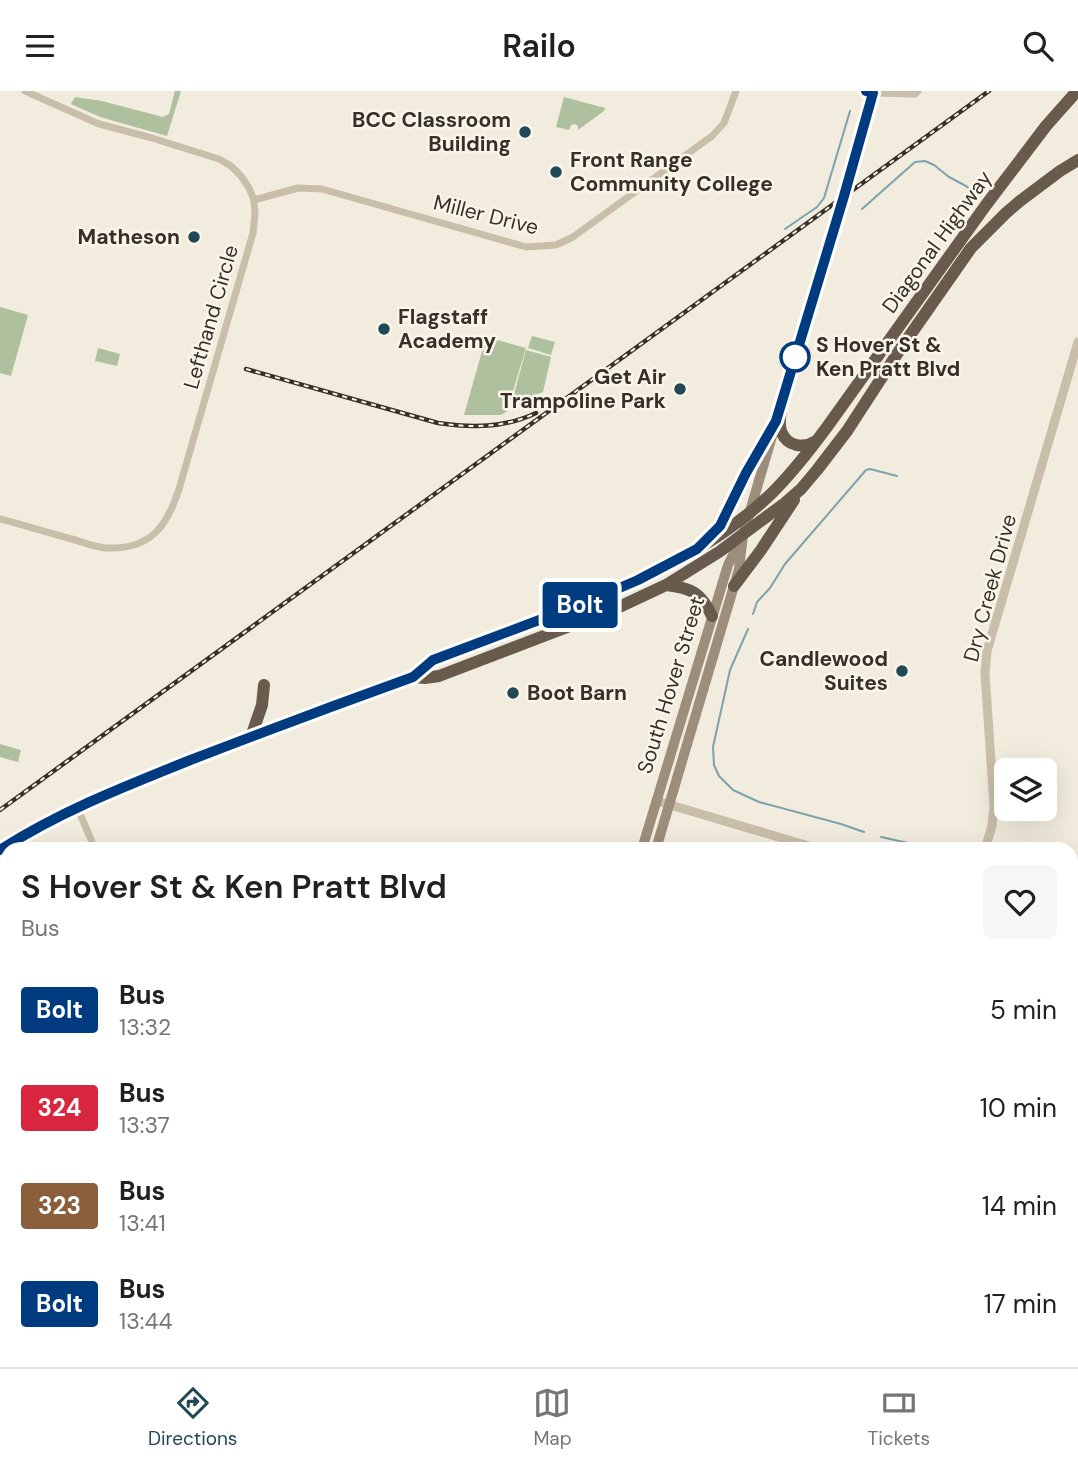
<!DOCTYPE html>
<html lang="en">
<head>
<meta charset="utf-8">
<style>
  :root { --surface:#fff; --page:#f6f6f6; --text:#202124; --muted:#757577; --line:#e0e0e0; --accent:#204856 }
  body { margin:0; font-family:"DM Sans",sans-serif; background:var(--page); color:var(--text); height:100vh; display:flex; flex-direction:column; font-size:26px; white-space:nowrap }
  * { box-sizing:border-box; margin:0 }
  p { font-size:23px; color:var(--muted) }
  .icon { flex:none; width:38px; height:38px; fill:none; stroke:currentColor; stroke-width:2; stroke-linecap:round; stroke-linejoin:round }
  .map { position:relative; flex:1; overflow:hidden }
  .sheet { position:absolute; left:0px; top:751px; width:1078px; height:527px; display:flex; flex-direction:column; background:var(--surface); border-radius:21px 21px 0 0; box-shadow:0 7px 28px #0002 }
  .sheet>* { flex:none }
  .badge { padding:0 14px; border-radius:5px; font-size:24px; line-height:46px }
  .controls { position:absolute; left:994px; top:667px; display:grid; gap:14px }
  .controls a { display:grid; place-items:center; width:63px; height:63px; border-radius:10px; background:var(--surface); box-shadow:0 7px 28px #0002; font-size:35px }
  .map>.badge { position:absolute; translate:-50% -50%; box-shadow:0 0 0 4px #fff }
  .round { display:grid; place-items:center; flex:none; width:74px; height:74px; border-radius:10px; background:var(--page) }
  .headline { display:flex; align-items:center; justify-content:space-between; height:119px; padding:0 21px }
  h1 { font-size:33px; font-weight:600; line-height:52px }
  ul { padding:0; list-style:none }
  li { display:flex; align-items:center; gap:21px; height:98px; padding:0 21px }
  li div { flex:1 }
  li b { display:block; font-size:26px }
  li em { font-style:normal }
  li .badge { min-width:77px; font-weight:700; text-align:center }
  header { display:flex; justify-content:space-between; align-items:center; height:91px; padding:0 21px; background:var(--surface); font-size:32px; font-weight:600 }
  .menu { display:flex; justify-content:space-around; align-items:center; height:98px; border-top:2px solid var(--line); background:var(--surface); font-size:19px; color:var(--muted) }
  .menu a { display:grid; justify-items:center; gap:4px }
  .menu .active { color:var(--accent) }
  .map>svg:first-child { display:block }
  .green { fill:#aec09e }
  .lines { fill:none; stroke-linecap:round; stroke-linejoin:round }
  .stream { stroke:#7da2ad; stroke-width:2 }
  .minor { stroke:#c9bea9; stroke-width:7 }
  .tertiary { stroke:#c9bea9; stroke-width:9 }
  .secondary { stroke:#9d8e7b; stroke-width:10 }
  .trunk { stroke:#685b4e; stroke-width:12 }
  .rail-casing { stroke:#373029; stroke-width:4.5 }
  .rail { stroke:#f9f5e9; stroke-width:2; stroke-dasharray:5; stroke-linecap:butt }
  .line-casing { stroke:#fff; stroke-width:16 }
  .line { stroke:#003b80; stroke-width:10 }
  .poi-dot { fill:#204856; stroke:#f9f5e9; stroke-width:2.5 }
  .stop-dot { fill:#fff; stroke:#003b80; stroke-width:3.5 }
  .labels { text-anchor:middle; stroke-width:5; stroke-linejoin:round; paint-order:stroke }
  .poi-label { font-size:21px; font-weight:bold; fill:#373029; stroke:#f9f5e9; text-anchor:end }
  .street-label { font-size:21px; fill:#373029; stroke:#f9f5e9 }
  .stop-label { font-size:21px; font-weight:bold; fill:#373029; stroke:#f9f5e9; text-anchor:start }
</style>
</head>
<body>
<header><svg class="icon" aria-label="menu" viewBox="0 0 24 24"><path d="M4 6h16M4 12h16M4 18h16"/></svg>Railo<svg class="icon" aria-label="search" viewBox="0 0 24 24"><circle cx="10" cy="10" r="6"/><path d="M15 15l6 6"/></svg></header>
<div class="map">
<svg width="1078" height="1276" viewBox="0 0 1078 1276">
  <rect width="100%" height="100%" fill="#f1ecdd"/>
  <path class="green" d="M 175,0 L 181,0 L 167,45 L 100,26 L 71,13 L 75,6 L 102,10 L 163,26 L 169,23 Z
    M 564,6 L 605,17 L 604,20 L 578,39 L 578,35 L 575,33 L 571,34 L 569,39 L 556,36 Z
    M 0,216 L 28,224 L 11,285 L 0,282 Z
    M 532,245 L 555,251 L 551,264 L 528,257 Z
    M 486,246 L 526,257 L 507,320 L 501,324 L 464,324 Z
    M 98,257 L 120,263 L 117,275 L 95,270 Z
    M 526,259 L 551,266 L 543,301 L 511,314 Z
    M 0,653 L 21,659 L 18,671 L 0,666 Z"/>
  <g class="lines">
    <path class="stream" d="M 862,118 L 915,71 L 925,70 L 934,74 L 949,86 L 966,95 L 977,104
      M 785,138 L 817,116 L 824,107 L 850,20
      M 753,523 L 757,511 L 770,497 L 785,473 L 866,379 L 870,378 L 897,385
      M 748,538 L 730,579 L 713,656 L 714,674 L 719,685 L 733,699 L 759,711 L 841,733 L 864,741
      M 881,746 L 922,755 L 959,757
      M 901,1270 L 921,1276
      M 954,1270 L 974,1276
      M 550,1276 L 559,1272
      M 637,1276 L 639,1274"/>
    <path class="minor" d="M 873,2 L 915,3 L 918,0
      M 254,109 L 298,97 L 322,98 L 526,156 L 556,154 L 573,146 L 712,45 L 724,32 L 736,0
      M 0,428 C 23,434 46,441 68,447 C 80,450 93,456 106,457 C 150,459 167,436 179,398 L 253,142 L 255,123 L 254,109 L 249,97 L 241,85 L 231,75 L 219,68 L 152,47 L 99,33 L 25,0
      M 77,716 L 95,758
      M 0,997 L 7,996
      M 1071,1179 L 1078,1181
      M 732,1276 L 732,1270"/>
    <path class="tertiary" d="M 657,710 L 819,758
      M 985,758 L 992,735 L 994,715 L 985,582 L 987,560 L 1078,251
      M 1071,832 L 1078,835"/>
    <path class="secondary" d="M 780,316 L 844,105 L 873,0
      M 642,758 L 728,474 L 739,452
      M 656,758 L 739,478 L 743,444 L 773,342
      M 486,1276 L 487,1270
      M 504,1276 L 506,1270"/>
    <path class="trunk" d="M 782,311 C 781,320 778,331 781,340 C 787,356 804,358 816,350
      M 714,443 L 725,428 L 746,382 L 776,330
      M 666,494 C 692,497 701,502 712,525
      M 734,495 L 761,459 L 794,409
      M 413,586 L 425,587 L 439,585 L 617,517 L 666,494 L 719,461 L 785,412 L 801,398 L 817,379 L 847,340 L 899,260 L 971,157 L 1006,122 L 1020,110 L 1060,80 L 1078,69
      M 251,646 L 262,614 L 264,594
      M 0,759 C 62,719 130,693 198,666 C 270,639 341,612 413,586 L 426,574 L 433,569 C 470,555 507,541 543,527 C 625,496 709,463 772,402 C 792,382 810,359 827,336 L 986,114 L 1046,35 L 1077,0"/>
    <g class="rail-casing">
      <path id="rail" d="M 246,278 L 438,332 C 472,337 505,337 536,322
        M 0,719 L 989,0"/>
    </g>
    <use href="#rail" class="rail"/>
  </g>
  <g class="lines">
    <g class="line-casing">
      <path id="line" d="M 0,759 C 59,721 123,696 188,670 C 263,641 338,613 413,586 L 433,569 L 587,511 L 638,489 L 697,458 L 720,435 L 746,382 L 776,330 L 844,105 L 873,2 L 866,0"/>
    </g>
    <use href="#line" class="line"/>
  </g>
  <g class="poi-dot">
    <circle cx="525" cy="41" r="7"/>
    <circle cx="556" cy="81" r="7"/>
    <circle cx="194" cy="146" r="7"/>
    <circle cx="384" cy="238" r="7"/>
    <circle cx="680" cy="298" r="7"/>
    <circle cx="902" cy="580" r="7"/>
    <circle cx="513" cy="602" r="7"/>
  </g>
  <circle class="stop-dot" cx="795" cy="266" r="14"/>
  <g class="labels">
    <g class="poi-label">
      <text x="511" y="36">BCC Classroom<tspan x="511" dy="24">Building</tspan></text>
      <text x="570" y="76" text-anchor="start">Front Range<tspan x="570" dy="24">Community College</tspan></text>
      <text x="180" y="153">Matheson</text>
      <text x="398" y="233" text-anchor="start">Flagstaff<tspan x="398" dy="24">Academy</tspan></text>
      <text x="666" y="293">Get Air<tspan x="666" dy="24">Trampoline Park</tspan></text>
      <text x="888" y="575">Candlewood<tspan x="888" dy="24">Suites</tspan></text>
      <text x="527" y="609" text-anchor="start">Boot Barn</text>
    </g>
    <g class="street-label">
      <text transform="translate(486 124) rotate(14)" y="7">Miller Drive</text>
      <text transform="translate(937 151) rotate(-54)" y="7">Diagonal Highway</text>
      <text transform="translate(211 226) rotate(-74)" y="7">Lefthand Circle</text>
      <text transform="translate(990 497) rotate(-75)" y="7">Dry Creek Drive</text>
      <text transform="translate(671 594) rotate(-73)" y="7">South Hover Street</text>
    </g>
    <g class="stop-label">
      <text x="816" y="261">S Hover St &amp;<tspan x="816" dy="24">Ken Pratt Blvd</tspan></text>
    </g>
  </g>
</svg>
<div class="controls">
<a><svg class="icon" aria-label="layers" viewBox="0 0 24 24"><path d="M12 4l9 5-9 5-9-5zM3 14l9 5 9-5"/></svg></a>
</div>
<b class="badge" style="left:580px;top:514px;background:#003b80;color:#fff">Bolt</b>
<section class="sheet">
<div class="headline"><div><h1>S Hover St &amp; Ken Pratt Blvd</h1><p>Bus</p></div><a class="round"><svg class="icon" aria-label="heart" viewBox="0 0 24 24"><path d="M12 20l-8-8c-3-5 5-10 8-4 3-6 11-1 8 4z"/></svg></a></div>
<ul>
<li><span class="badge" style="background:#003b80;color:#fff">Bolt</span><div><b>Bus</b><p>13:32</p></div><em>5 min</em></li>
<li><span class="badge" style="background:#d7263d;color:#fff">324</span><div><b>Bus</b><p>13:37</p></div><em>10 min</em></li>
<li><span class="badge" style="background:#8b5e3c;color:#fff">323</span><div><b>Bus</b><p>13:41</p></div><em>14 min</em></li>
<li><span class="badge" style="background:#003b80;color:#fff">Bolt</span><div><b>Bus</b><p>13:44</p></div><em>17 min</em></li>
</ul>
</section>
</div>
<nav class="menu">
<a class="active"><svg class="icon" aria-label="directions" viewBox="0 0 24 24"><path d="M12 3l9 9-9 9-9-9zM9 14v-3h6M13 9l2 2-2 2"/></svg>Directions</a>
<a><svg class="icon" aria-label="map" viewBox="0 0 24 24"><path d="M3 6l6-2 6 2 6-2v14l-6 2-6-2-6 2zM9 4v14M15 6v14"/></svg>Map</a>
<a><svg class="icon" aria-label="tickets" viewBox="0 0 24 24"><path d="M3 7h18v10H3zM15 7v10"/></svg>Tickets</a>
</nav>
</body>
</html>
